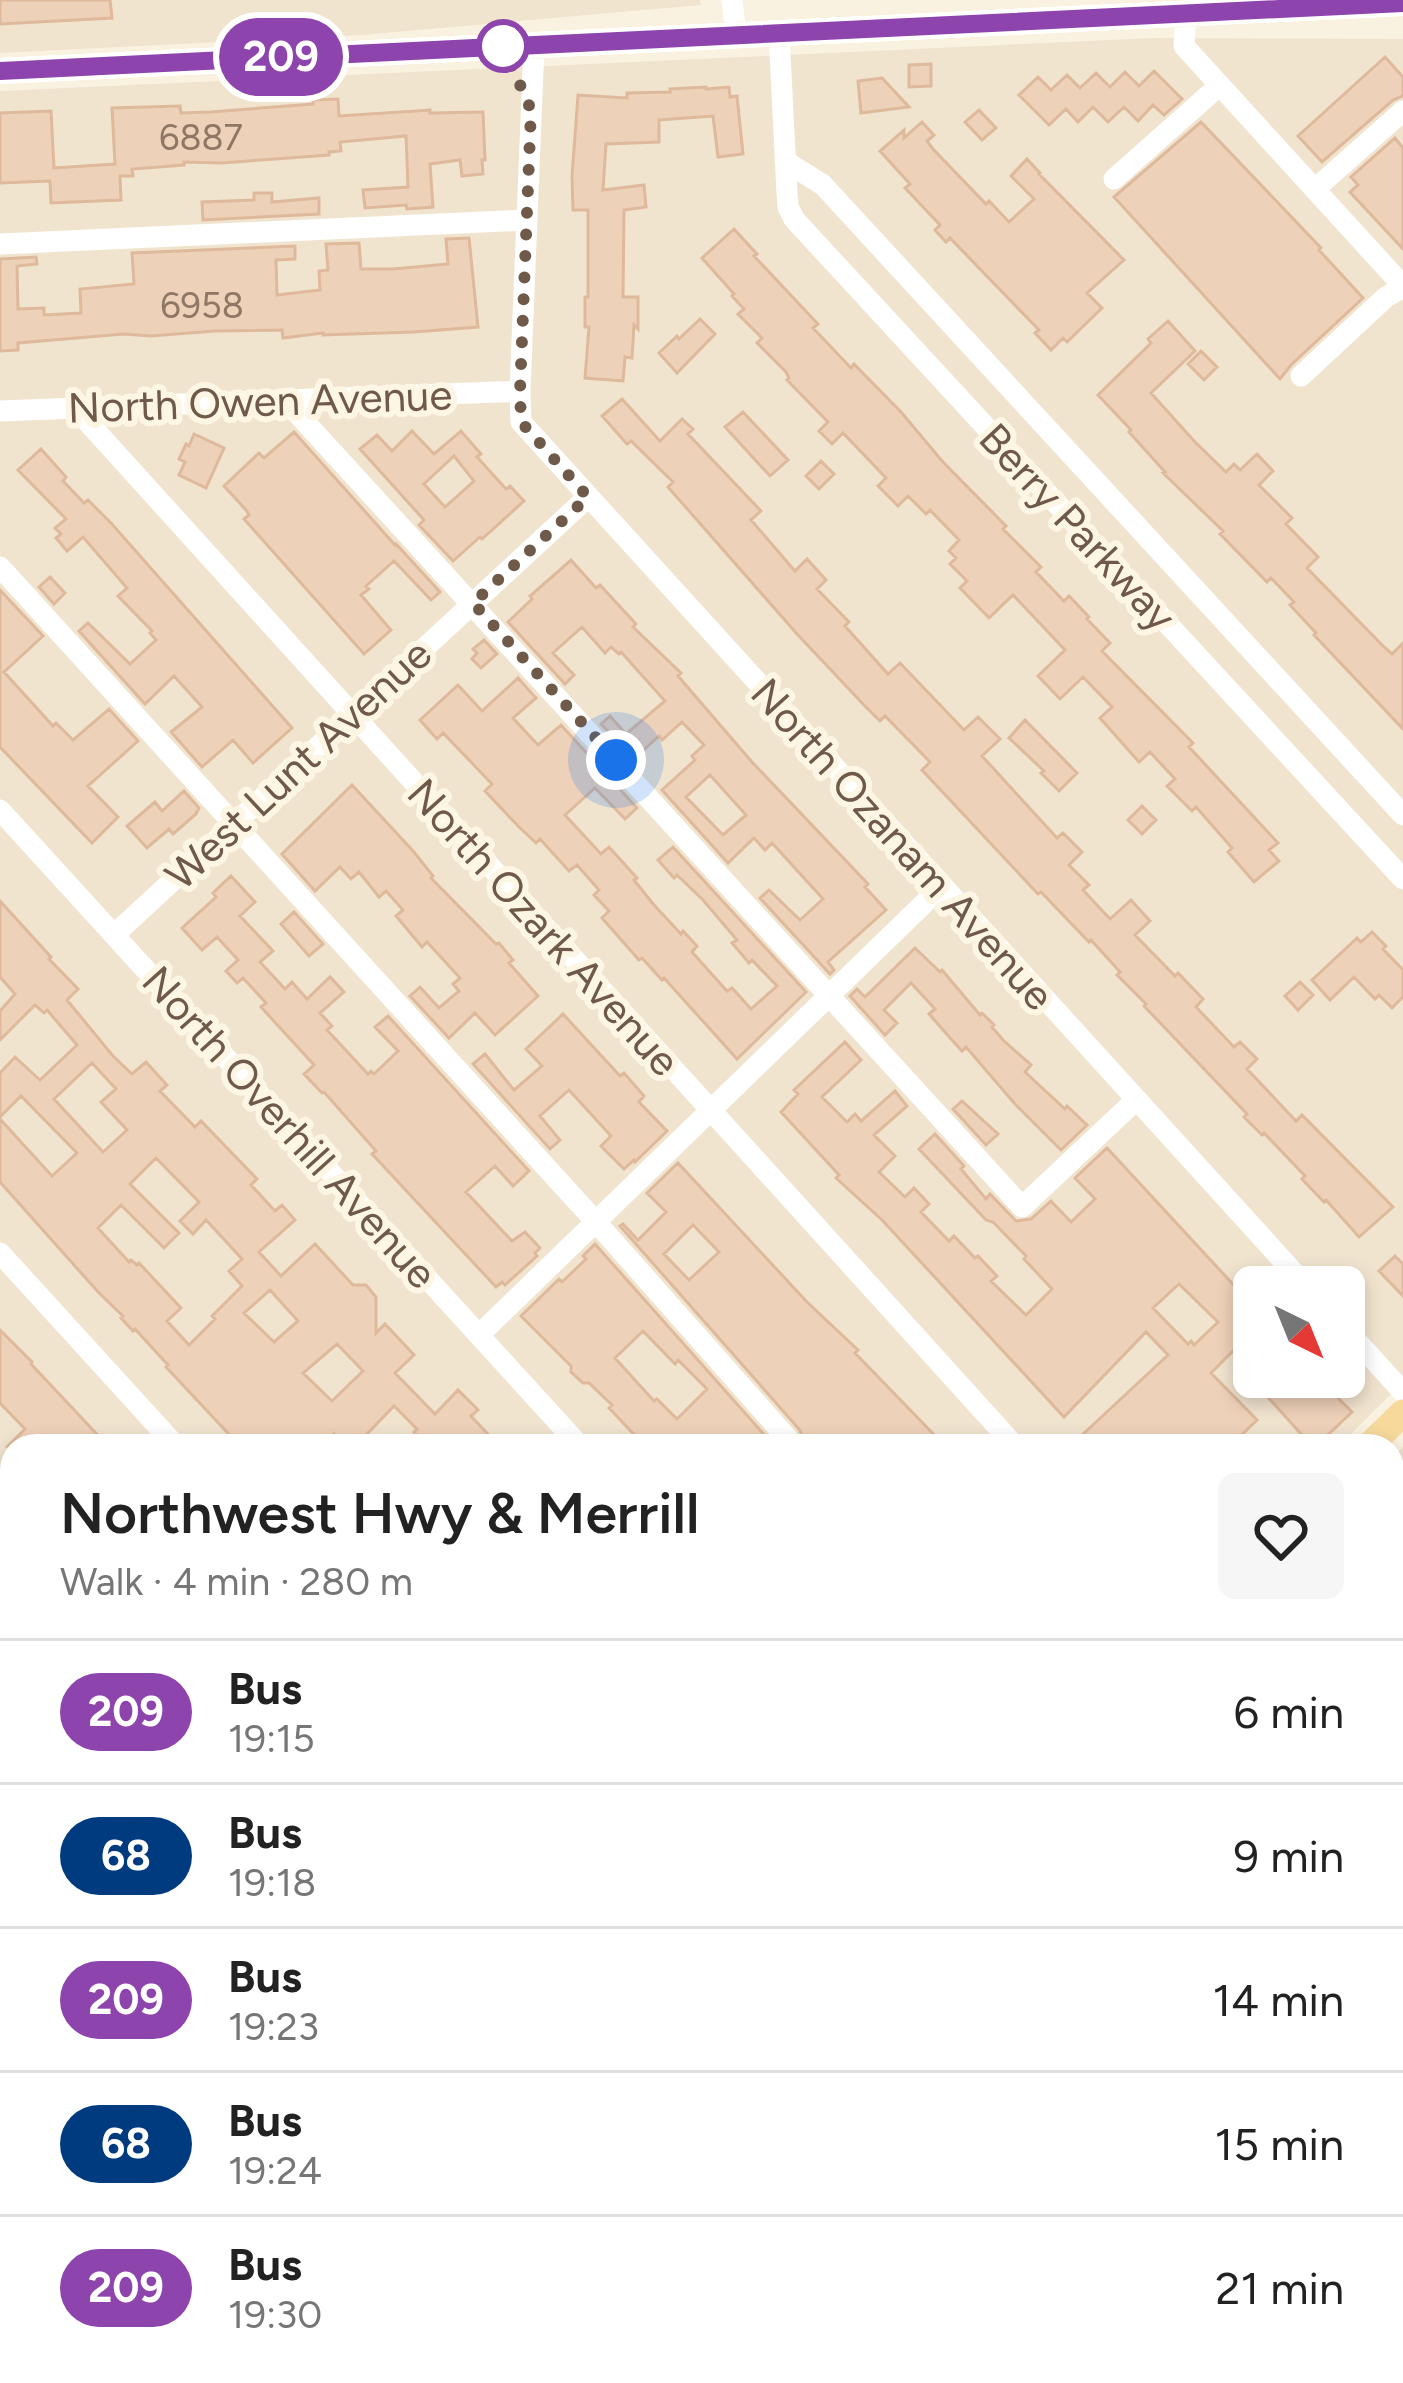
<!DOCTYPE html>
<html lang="en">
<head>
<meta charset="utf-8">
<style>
  :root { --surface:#fff; --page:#f6f6f6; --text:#222; --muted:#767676; --line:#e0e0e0 }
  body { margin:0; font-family:Figtree,sans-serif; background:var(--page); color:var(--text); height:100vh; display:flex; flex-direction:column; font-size:45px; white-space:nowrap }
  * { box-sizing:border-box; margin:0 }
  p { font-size:39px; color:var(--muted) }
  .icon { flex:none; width:66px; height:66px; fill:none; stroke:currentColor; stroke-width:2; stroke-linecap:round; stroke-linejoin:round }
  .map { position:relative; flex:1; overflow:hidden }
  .drawer { position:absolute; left:0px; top:1434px; width:1404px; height:951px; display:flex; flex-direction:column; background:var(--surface); border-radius:36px 36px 0 0; box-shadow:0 6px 18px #0003 }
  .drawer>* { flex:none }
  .badge { padding:0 24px; border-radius:39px; font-size:42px; line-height:78px }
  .needle { width:78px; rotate:137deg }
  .controls { position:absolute; left:1233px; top:1266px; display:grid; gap:24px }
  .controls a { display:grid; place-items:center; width:132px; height:132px; border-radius:18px; background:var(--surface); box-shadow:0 6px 18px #0003; font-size:60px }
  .you { position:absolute; width:60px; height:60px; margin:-30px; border:9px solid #fff; border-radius:50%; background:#1a73e8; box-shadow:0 0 0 18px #1a73e833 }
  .map>.badge { position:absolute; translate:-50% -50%; box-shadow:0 0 0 6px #fff }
  .round { display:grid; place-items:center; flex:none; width:126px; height:126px; border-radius:18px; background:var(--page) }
  .overview { display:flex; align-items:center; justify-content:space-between; height:204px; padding:0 60px }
  h1 { font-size:57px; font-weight:600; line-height:90px }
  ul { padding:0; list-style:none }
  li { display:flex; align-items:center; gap:36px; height:144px; padding:0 60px; border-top:3px solid var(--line) }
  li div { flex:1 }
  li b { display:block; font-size:45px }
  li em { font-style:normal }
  li .badge { min-width:132px; font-weight:700; text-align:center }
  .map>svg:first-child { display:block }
  .residential { fill:#f1e4cf; fill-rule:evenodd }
  .building { fill:#eed1b9; stroke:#dfb99b; stroke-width:3; fill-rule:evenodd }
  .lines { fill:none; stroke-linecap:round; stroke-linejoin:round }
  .minor { stroke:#fff; stroke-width:21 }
  .major { stroke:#f6d99b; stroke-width:27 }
  .line-casing { stroke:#fff; stroke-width:27 }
  .line { stroke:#8e44ad; stroke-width:18 }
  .walk { stroke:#6f5949; stroke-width:12; stroke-dasharray:0 21.6 }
  .stop-dot { fill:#fff; stroke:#8e44ad; stroke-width:6 }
  .labels { text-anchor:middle; stroke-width:12; stroke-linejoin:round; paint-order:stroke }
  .number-label { font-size:36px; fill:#8f7765 }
  .street-label { font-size:42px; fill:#6f5949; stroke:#fef6e5 }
</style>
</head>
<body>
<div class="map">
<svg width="1403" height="2383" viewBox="0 0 1403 2383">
  <rect width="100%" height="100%" fill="#faf2e0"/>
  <path class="residential" d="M 0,0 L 700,0 L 701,5 L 362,35 L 0,53 Z
    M 1153,38 L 1403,39 L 1403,1382 L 1339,1446 L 12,1446 L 12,2373 L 408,2373 L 398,2383 L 0,2383 L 0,91 ZM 1254,1287 L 1344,1287 L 1344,1377 L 1254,1377 Z
    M 1403,1447 L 1403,2383 L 641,2383 L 652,2373 L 1392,2373 L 1392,1458 Z
    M 470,2373 L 627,2373 L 637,2383 L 460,2383 Z"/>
  <path class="building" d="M 0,0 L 110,0 L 112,18 L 0,24 Z
    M 1385,57 L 1403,77 L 1403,96 L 1393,100 L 1322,162 L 1298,136 Z
    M 931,64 L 931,86 L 909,87 L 909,65 Z
    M 1154,71 L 1182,99 L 1164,115 L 1153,105 L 1138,121 L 1124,107 L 1108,122 L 1093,107 L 1078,122 L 1066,109 L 1049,125 L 1019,95 L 1038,77 L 1051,90 L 1067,75 L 1080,88 L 1096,73 L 1110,87 L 1125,72 L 1139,86 Z
    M 882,78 L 909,107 L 861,113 L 858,81 Z
    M 706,87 L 706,89 L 729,87 L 730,97 L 737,96 L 743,154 L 718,157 L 713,116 L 659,120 L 659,142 L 606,144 L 603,190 L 644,185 L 646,207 L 624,210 L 623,297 L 638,297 L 638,329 L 634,325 L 632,358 L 625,357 L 623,381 L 585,378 L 589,327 L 585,327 L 585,297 L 588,297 L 588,210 L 573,210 L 572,176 L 578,95 L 627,98 L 627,93 L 670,92 L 670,89 Z
    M 338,99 L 339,116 L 430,110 L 430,113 L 483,112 L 485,160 L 482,160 L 483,174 L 462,176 L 460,160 L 430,164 L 433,207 L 407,209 L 406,205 L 365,208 L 363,190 L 408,187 L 406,136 L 340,142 L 341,151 L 329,152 L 329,155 L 222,163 L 184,162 L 184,165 L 132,169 L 133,176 L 120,176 L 121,200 L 51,203 L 50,181 L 0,183 L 0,113 L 51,111 L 54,168 L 115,164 L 112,108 L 180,106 L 181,113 L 210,112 L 313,104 L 313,100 Z
    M 979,110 L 996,128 L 982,140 L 965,122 Z
    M 922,122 L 934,135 L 927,141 L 933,149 L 986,204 L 989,201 L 1009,222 L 1034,199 L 1011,176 L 1027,159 L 1040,173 L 1039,174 L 1124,260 L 1087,293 L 1102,308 L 1067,342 L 1063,338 L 1051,350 L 1035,333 L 1039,330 L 950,238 L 946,242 L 935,230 L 940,225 L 905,188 L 910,184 L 880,151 L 904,130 L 904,138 Z
    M 1201,122 L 1321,248 L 1319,250 L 1363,298 L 1291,365 L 1280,379 L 1114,197 Z
    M 1395,138 L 1403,148 L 1403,249 L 1350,192 L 1358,185 L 1351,177 Z
    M 254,193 L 272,193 L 272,202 L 319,198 L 319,214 L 203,220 L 202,202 L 254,200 Z
    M 734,229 L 757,254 L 754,256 L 818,324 L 813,328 L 851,368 L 854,364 L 901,412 L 943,462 L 1006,526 L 1003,529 L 1041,567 L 1036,572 L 1064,601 L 1069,596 L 1089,617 L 1087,619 L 1110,643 L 1102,651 L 1193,743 L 1189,747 L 1278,843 L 1269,850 L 1279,861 L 1254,882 L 1228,852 L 1232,848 L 1196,807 L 1192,811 L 1167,786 L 1175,779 L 1150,752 L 1139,762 L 1100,718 L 1112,707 L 1083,677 L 1060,699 L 1038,676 L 1065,650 L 1013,595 L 989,618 L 960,588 L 967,581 L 950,564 L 956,558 L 949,551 L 959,540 L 930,510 L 926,514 L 908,496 L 898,506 L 878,486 L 886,478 L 843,433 L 832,444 L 819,431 L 828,422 L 787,380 L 789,378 L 786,372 L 757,343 L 762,338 L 738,314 L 744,309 L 732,296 L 734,294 L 702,258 Z
    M 469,238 L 478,327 L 414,332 L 323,335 L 323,333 L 283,338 L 282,330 L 215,331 L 151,336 L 124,334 L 18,343 L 18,350 L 0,351 L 0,259 L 36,257 L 37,264 L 17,266 L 18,309 L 44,308 L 44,315 L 81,313 L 80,289 L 134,284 L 132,253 L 295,246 L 295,259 L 276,260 L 277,295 L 320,290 L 319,271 L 328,270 L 326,244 L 359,243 L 361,269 L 393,269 L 448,264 L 446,239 Z
    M 700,319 L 715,334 L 677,373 L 659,353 L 677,336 L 679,339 Z
    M 1168,321 L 1195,351 L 1151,393 L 1195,442 L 1226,472 L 1234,464 L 1240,470 L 1257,454 L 1273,471 L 1259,485 L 1292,518 L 1286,524 L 1318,557 L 1307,568 L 1384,647 L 1392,654 L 1403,643 L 1403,729 L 1314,635 L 1316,633 L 1290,605 L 1294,602 L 1271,578 L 1267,582 L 1220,534 L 1223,531 L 1163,473 L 1165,472 L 1129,432 L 1131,430 L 1098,395 L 1151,343 L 1148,339 Z
    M 1201,351 L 1217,367 L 1204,380 L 1188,364 Z
    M 622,399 L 660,441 L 682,419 L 693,429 L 688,434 L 761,511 L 751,520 L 795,571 L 807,559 L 826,580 L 817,589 L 849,622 L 845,626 L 888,674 L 900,663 L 964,730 L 978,717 L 1000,739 L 982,756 L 1057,838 L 1063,833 L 1082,852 L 1069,865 L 1089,885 L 1083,890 L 1110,919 L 1131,900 L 1150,921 L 1135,935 L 1175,976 L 1178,973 L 1203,999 L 1196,1007 L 1234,1047 L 1240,1042 L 1257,1059 L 1247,1069 L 1296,1121 L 1302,1115 L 1393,1207 L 1359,1237 L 1326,1200 L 1324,1202 L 1302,1179 L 1305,1176 L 1264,1133 L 1262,1135 L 1244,1117 L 1247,1114 L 1144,1006 L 1146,1004 L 1117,975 L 1120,972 L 1091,940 L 1089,942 L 1041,892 L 1038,894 L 922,770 L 930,762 L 885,716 L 880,721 L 863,704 L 797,634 L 668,487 L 673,482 L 631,441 L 627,444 L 602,416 Z
    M 743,412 L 788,460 L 770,476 L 725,427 Z
    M 412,431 L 434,454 L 461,431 L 481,454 L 477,457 L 506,489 L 510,486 L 524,501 L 482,539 L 480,537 L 453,561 L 419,525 L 424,520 L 360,449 L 377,435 L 392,451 ZM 454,456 L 474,481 L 445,507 L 424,484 Z
    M 294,432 L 395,545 L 396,544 L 440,592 L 431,600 L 394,561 L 366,586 L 369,589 L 361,595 L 391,630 L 364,654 L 244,519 L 249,515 L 246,510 L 224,486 L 259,453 L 264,458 Z
    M 194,434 L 224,448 L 206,488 L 179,475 L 185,462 L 179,459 L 186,444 L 189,446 Z
    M 41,449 L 66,477 L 63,481 L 84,503 L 88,500 L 111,523 L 292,728 L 253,763 L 233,740 L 202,767 L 171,732 L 202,707 L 174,676 L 145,704 L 79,631 L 88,623 L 130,664 L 156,640 L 150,633 L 152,631 L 118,596 L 127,588 L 83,537 L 67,551 L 56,538 L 61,534 L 55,528 L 66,519 L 18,470 Z
    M 821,461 L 834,474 L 819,489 L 806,476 Z
    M 571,560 L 596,588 L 600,585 L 636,624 L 633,627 L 681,673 L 678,676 L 752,762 L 868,884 L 865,887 L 886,910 L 828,962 L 834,970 L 830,974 L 760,898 L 769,890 L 800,920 L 823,899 L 772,843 L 765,850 L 754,838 L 728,863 L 662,790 L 695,760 L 692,756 L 704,745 L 682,722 L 662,740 L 659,736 L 634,759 L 601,724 L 610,716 L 626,734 L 665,701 L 621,652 L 619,654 L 611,647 L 605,653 L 582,627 L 553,653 L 574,675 L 565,684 L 508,622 L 532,599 L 530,596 ZM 710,775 L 746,815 L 723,835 L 686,797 Z
    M 50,577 L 65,593 L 54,604 L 39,587 Z
    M 0,590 L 43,636 L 4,672 L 53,726 L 56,723 L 73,740 L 109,709 L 138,741 L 88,786 L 118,817 L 92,843 L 0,747 Z
    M 484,640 L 497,654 L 481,668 L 472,659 L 477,653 L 473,649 Z
    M 518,678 L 536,698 L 513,718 L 538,745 L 561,725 L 637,808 L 625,819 L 595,788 L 565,815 L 601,854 L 609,847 L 637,878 L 634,880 L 654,905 L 681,934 L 683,931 L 697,946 L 692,952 L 727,991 L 732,988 L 751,1009 L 777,986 L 752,960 L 749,963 L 732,943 L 737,940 L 703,900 L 677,875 L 674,878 L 658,860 L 673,847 L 806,992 L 737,1059 L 664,978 L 662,980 L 642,958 L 639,960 L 602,918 L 609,911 L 594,895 L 599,890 L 577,865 L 569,871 L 540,839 L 536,843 L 519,827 L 485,791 L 492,784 L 443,733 L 437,739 L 420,720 L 458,685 L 482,711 Z
    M 1025,720 L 1077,773 L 1059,791 L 1041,773 L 1044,771 L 1009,738 Z
    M 352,785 L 414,852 L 433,876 L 431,878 L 496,944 L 499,943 L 513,960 L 509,963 L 538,996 L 495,1035 L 475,1013 L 449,1038 L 410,996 L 420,987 L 439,1008 L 459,991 L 453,984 L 460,978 L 427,942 L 422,947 L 396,916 L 403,910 L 386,891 L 379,897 L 359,872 L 351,879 L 340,867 L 315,891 L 282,854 Z
    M 184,791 L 199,808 L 196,814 L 173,834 L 169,829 L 147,848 L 127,826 L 155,802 L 162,811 Z
    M 1142,806 L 1156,820 L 1142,834 L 1128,820 Z
    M 231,876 L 255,902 L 240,916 L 273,951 L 260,962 L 285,989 L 292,982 L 307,999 L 330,977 L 344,992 L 320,1013 L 332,1026 L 327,1030 L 368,1074 L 371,1071 L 374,1074 L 398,1051 L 375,1027 L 388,1016 L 529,1171 L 513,1186 L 495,1166 L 466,1192 L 512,1241 L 525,1232 L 540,1248 L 535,1253 L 537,1256 L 505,1285 L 502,1282 L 496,1287 L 372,1154 L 376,1151 L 324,1092 L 322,1093 L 304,1074 L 314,1065 L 261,1007 L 266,1003 L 243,978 L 237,983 L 226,971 L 238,960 L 217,937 L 202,950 L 182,928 L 216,897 L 213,893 Z
    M 0,901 L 51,957 L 49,959 L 78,989 L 67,1000 L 113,1056 L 132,1074 L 146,1062 L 167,1085 L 160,1091 L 195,1127 L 201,1121 L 257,1179 L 251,1185 L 275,1211 L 282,1205 L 295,1220 L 259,1252 L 281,1276 L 315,1244 L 353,1285 L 366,1285 L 376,1297 L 376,1333 L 385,1324 L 414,1355 L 395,1373 L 435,1414 L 458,1390 L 478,1410 L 471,1416 L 499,1446 L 428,1446 L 414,1432 L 417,1429 L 394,1406 L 367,1434 L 378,1446 L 345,1446 L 334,1434 L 322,1446 L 240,1446 L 166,1367 L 168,1365 L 135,1329 L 133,1331 L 121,1318 L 123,1316 L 99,1293 L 0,1182 L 0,1119 L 52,1176 L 77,1153 L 21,1096 L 0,1117 L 0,1073 L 15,1057 L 40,1080 L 77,1045 L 47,1010 L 44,1013 L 35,1005 L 0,1040 L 0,1011 L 15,994 L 0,977 ZM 92,1063 L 116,1089 L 101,1102 L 127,1130 L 103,1152 L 54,1099 ZM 156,1158 L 199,1202 L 180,1221 L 193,1234 L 206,1220 L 242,1259 L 229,1271 L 242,1286 L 212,1316 L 215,1319 L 189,1345 L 167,1321 L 181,1308 L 139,1263 L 137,1265 L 131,1260 L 129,1262 L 98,1228 L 121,1205 L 164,1248 L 179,1233 L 130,1184 ZM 270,1290 L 298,1321 L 274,1342 L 244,1313 ZM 337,1344 L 363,1371 L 332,1401 L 303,1373 Z
    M 294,912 L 323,944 L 309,956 L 281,924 Z
    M 1372,932 L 1386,946 L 1383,949 L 1403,970 L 1403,997 L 1392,1008 L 1379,995 L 1375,999 L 1354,977 L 1330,1000 L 1312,980 L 1357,938 L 1361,942 Z
    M 915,948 L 940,972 L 942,970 L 980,1015 L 982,1013 L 994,1025 L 992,1027 L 1003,1040 L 1031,1065 L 1025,1072 L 1065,1109 L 1067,1106 L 1087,1125 L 1061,1150 L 1015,1104 L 966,1047 L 962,1051 L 951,1039 L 929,1014 L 935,1009 L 911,983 L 884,1010 L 897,1023 L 885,1035 L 850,996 L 857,989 L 865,997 Z
    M 1300,982 L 1313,995 L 1298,1010 L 1285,996 Z
    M 563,1014 L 620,1076 L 624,1073 L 644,1096 L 639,1102 L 667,1131 L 635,1162 L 634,1160 L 624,1169 L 601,1146 L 611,1136 L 569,1090 L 540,1116 L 560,1140 L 550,1149 L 473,1064 L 485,1054 L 514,1090 L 542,1066 L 526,1049 Z
    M 845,1042 L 861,1060 L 822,1097 L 847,1122 L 855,1114 L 861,1121 L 895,1091 L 907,1106 L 874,1135 L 895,1156 L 879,1172 L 905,1197 L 914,1188 L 929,1204 L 921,1212 L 949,1241 L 954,1236 L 975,1258 L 978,1256 L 997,1276 L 991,1281 L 1026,1315 L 1052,1289 L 1024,1259 L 1026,1256 L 993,1222 L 986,1220 L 919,1149 L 935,1134 L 964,1166 L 961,1169 L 986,1199 L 990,1194 L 1016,1221 L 1031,1219 L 1051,1201 L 1071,1222 L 1095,1199 L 1075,1178 L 1107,1148 L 1254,1307 L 1254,1368 L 1235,1349 L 1211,1373 L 1257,1420 L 1230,1446 L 1090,1446 L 1081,1436 L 1168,1355 L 1146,1332 L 1064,1417 L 882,1220 L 836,1178 L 839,1175 L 781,1112 L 798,1094 L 794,1090 ZM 1179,1284 L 1218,1322 L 1194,1345 L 1191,1341 L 1188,1344 L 1153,1308 Z
    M 962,1101 L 998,1134 L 986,1145 L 953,1109 Z
    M 678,1163 L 807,1302 L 858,1350 L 855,1353 L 945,1446 L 801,1446 L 803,1437 L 799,1429 L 620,1226 L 623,1224 L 638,1240 L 666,1212 L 647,1193 ZM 693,1225 L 719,1252 L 689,1280 L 664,1254 Z
    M 595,1244 L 768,1439 L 762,1446 L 645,1446 L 609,1408 L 612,1405 L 589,1383 L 583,1383 L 571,1372 L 571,1366 L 521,1316 L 559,1279 L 562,1282 L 586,1259 L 583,1256 ZM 643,1331 L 675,1364 L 678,1360 L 707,1389 L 677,1419 L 657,1399 L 654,1401 L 615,1358 Z
    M 1395,1256 L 1403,1264 L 1403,1296 L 1379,1271 Z
    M 0,1330 L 32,1362 L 31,1364 L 108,1446 L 8,1446 L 25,1429 L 0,1403 Z
    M 1263,1377 L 1317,1377 L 1352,1412 L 1316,1446 L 1291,1446 L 1302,1435 L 1265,1394 L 1273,1387 Z"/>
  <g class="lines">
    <path class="minor" d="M 732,0 L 736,35
      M 1186,13 L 1184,46 L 1403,286
      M 779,33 L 787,193 L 788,207 L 794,219 L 1403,879
      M 534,45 L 520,391 L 521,422 L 1307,1287
      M 785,161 L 823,185 L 1403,815
      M 1114,179 L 1220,85
      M 1315,189 L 1403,111
      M 0,244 L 527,220
      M 1301,376 L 1386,297 L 1403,287
      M 285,400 L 1022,1207 L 1136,1100
      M 75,408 L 1015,1446
      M 0,411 L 520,391
      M 0,567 L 596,1222 L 788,1439 L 781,1446
      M 0,810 L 580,1446
      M 115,934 L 588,497
      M 0,1253 L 176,1446
      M 1344,1327 L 1403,1392
      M 479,1335 L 942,886
      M 0,1697 L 12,1710
      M 1392,1859 L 1403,1849
      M 0,1925 L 12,1913
      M 0,1956 L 12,1969
      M 1392,2063 L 1403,2075
      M 0,2217 L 12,2231
      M 1392,2293 L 1403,2305
      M 142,2373 L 151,2383
      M 384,2373 L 393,2383
      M 635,2373 L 644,2383
      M 833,2373 L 842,2383
      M 1042,2373 L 1051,2383"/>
    <path class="major" d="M 0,71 L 1403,3
      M 1369,1446 L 1403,1413
      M 427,2383 L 437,2373"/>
  </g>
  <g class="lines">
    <g class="line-casing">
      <path id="line" d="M 0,71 L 1403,3"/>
    </g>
    <use href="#line" class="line"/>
    <path class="walk" d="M 503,46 L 531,110 L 520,391 L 521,422 L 588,497 L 473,603 L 616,760"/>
  </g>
  <circle class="stop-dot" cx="503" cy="46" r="24"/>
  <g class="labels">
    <g class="number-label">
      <text x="201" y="150">6887</text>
      <text x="202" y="318">6958</text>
    </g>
    <g class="street-label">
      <text transform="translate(260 401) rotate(-2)" y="15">North Owen Avenue</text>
      <text transform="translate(1078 527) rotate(47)" y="15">Berry Parkway</text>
      <text transform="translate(298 764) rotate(-43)" y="15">West Lunt Avenue</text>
      <text transform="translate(903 844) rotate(48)" y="15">North Ozanam Avenue</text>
      <text transform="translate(544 927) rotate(48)" y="15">North Ozark Avenue</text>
      <text transform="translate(290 1127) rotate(48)" y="15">North Overhill Avenue</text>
    </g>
  </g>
</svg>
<div class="controls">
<a><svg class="needle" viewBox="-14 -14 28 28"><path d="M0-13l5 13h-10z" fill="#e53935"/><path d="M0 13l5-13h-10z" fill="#767676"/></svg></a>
</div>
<div class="you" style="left:616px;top:760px"></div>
<b class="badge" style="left:281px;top:57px;background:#8e44ad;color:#fff">209</b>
<section class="drawer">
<div class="overview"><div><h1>Northwest Hwy &amp; Merrill</h1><p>Walk · 4 min · 280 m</p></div><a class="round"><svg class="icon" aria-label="heart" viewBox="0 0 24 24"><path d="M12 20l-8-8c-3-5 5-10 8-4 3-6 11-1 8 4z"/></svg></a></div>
<ul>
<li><span class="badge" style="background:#8e44ad;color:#fff">209</span><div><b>Bus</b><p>19:15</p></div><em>6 min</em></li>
<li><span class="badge" style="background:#003b80;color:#fff">68</span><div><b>Bus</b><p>19:18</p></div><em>9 min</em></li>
<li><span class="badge" style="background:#8e44ad;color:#fff">209</span><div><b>Bus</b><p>19:23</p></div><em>14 min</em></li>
<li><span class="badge" style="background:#003b80;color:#fff">68</span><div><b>Bus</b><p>19:24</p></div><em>15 min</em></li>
<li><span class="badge" style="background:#8e44ad;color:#fff">209</span><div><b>Bus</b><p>19:30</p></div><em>21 min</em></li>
</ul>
</section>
</div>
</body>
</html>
